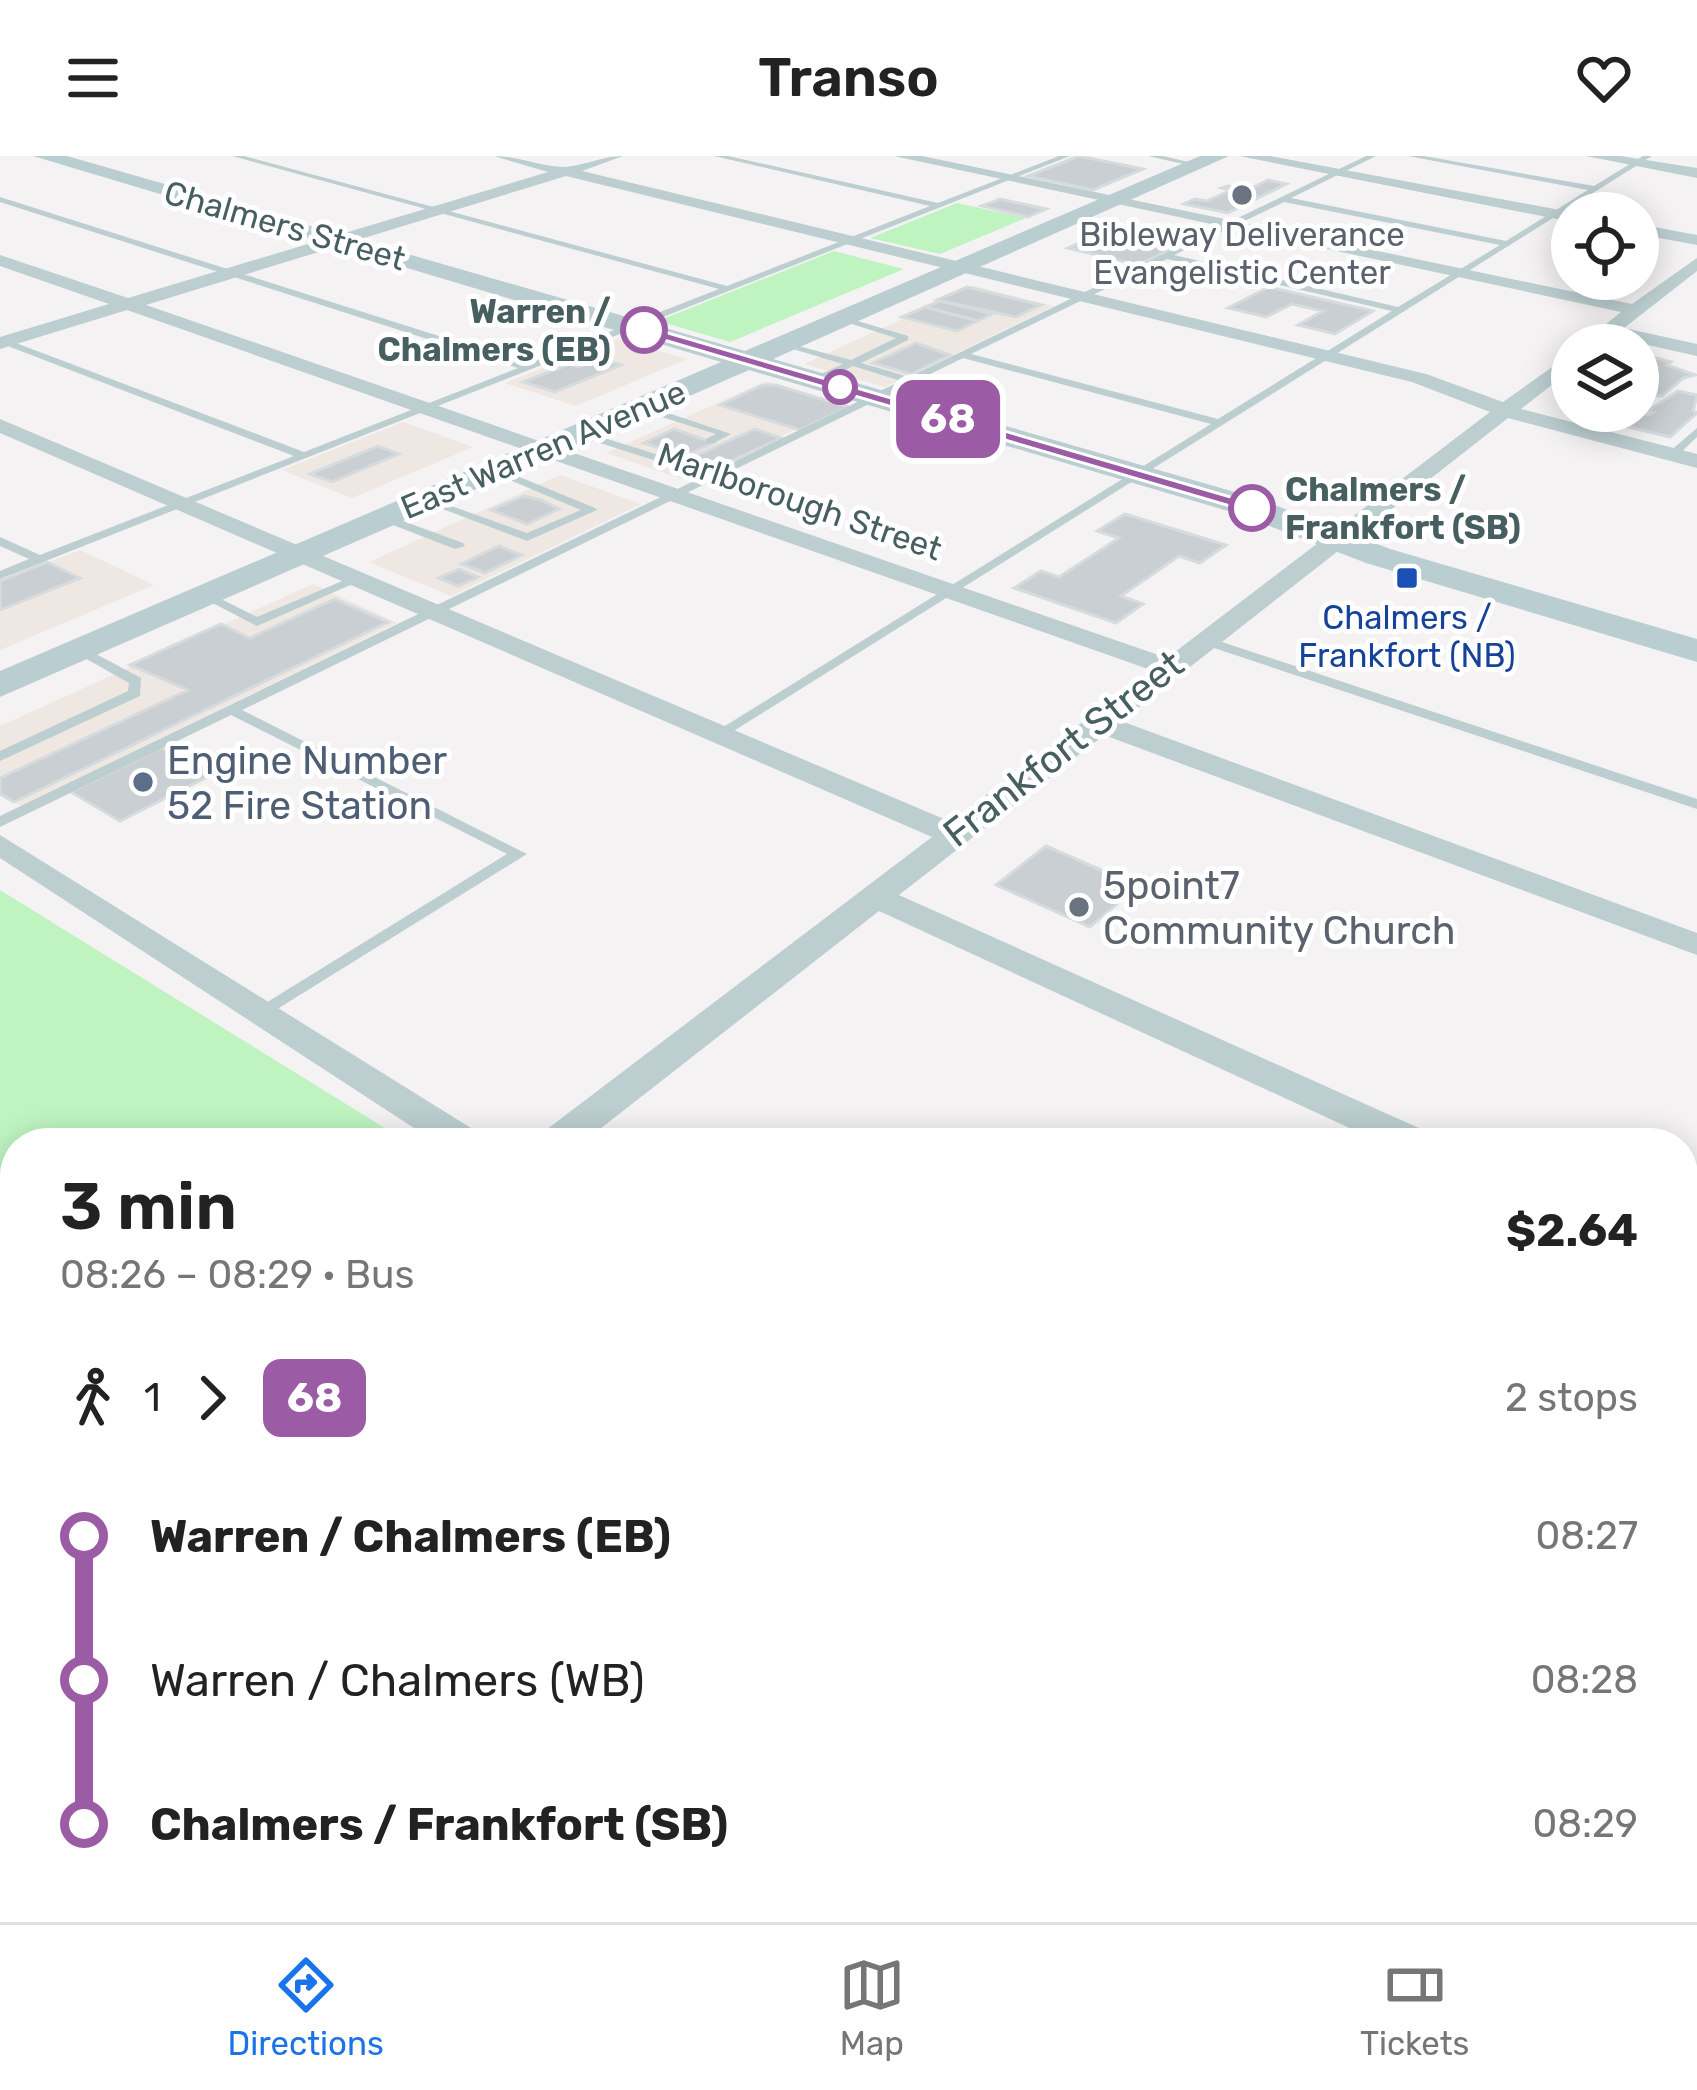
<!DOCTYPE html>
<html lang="en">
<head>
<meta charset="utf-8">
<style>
  :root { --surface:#fff; --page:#f6f6f6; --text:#222; --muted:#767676; --line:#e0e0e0; --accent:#1a73e8 }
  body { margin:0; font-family:Rubik,sans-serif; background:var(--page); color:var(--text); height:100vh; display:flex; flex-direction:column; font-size:45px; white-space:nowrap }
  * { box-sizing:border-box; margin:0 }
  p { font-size:39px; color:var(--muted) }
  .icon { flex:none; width:66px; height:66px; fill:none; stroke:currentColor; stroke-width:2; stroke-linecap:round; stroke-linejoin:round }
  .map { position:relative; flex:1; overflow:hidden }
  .sheet { position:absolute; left:0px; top:972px; width:1698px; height:795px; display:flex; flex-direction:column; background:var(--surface); border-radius:48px 48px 0 0; box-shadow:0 6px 30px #0003 }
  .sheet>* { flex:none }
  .badge { padding:0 24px; border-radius:18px; font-size:42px; line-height:78px }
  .fabs { position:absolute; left:1551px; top:36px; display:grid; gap:24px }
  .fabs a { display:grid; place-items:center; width:108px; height:108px; border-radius:50%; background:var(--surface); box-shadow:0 6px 30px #0003; font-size:60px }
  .map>.badge { position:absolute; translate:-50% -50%; box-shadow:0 0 0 6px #fff }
  .legs { display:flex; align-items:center; gap:18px; height:132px; padding:0 60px; font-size:39px }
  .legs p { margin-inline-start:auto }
  .overview { display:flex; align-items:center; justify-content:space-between; height:204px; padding:0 60px }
  h1 { font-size:66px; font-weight:600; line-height:90px }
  ul { padding:0 60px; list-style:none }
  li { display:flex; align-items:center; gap:42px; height:144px; font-size:45px }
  li i { display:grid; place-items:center; width:18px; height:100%; margin:0 15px; background:currentColor }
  li i::after { content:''; width:30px; height:30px; margin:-15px; border:9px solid; border-radius:50%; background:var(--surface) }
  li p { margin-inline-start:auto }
  li:first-child i { background:linear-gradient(#0000 50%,currentColor 0) }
  li:last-child i { background:linear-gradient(currentColor 50%,#0000 0) }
  header { display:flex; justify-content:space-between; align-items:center; height:156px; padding:0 60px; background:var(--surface); font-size:54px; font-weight:600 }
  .dock { display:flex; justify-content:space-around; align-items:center; height:168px; border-top:3px solid var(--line); background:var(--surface); font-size:33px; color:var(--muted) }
  .dock a { display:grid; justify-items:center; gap:6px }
  .dock .active { color:var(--accent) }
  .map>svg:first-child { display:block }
  .commercial { fill:#efe7e2 }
  .green { fill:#bff4c1 }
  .building { fill:#c9cfd2; stroke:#d6dbde; stroke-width:3 }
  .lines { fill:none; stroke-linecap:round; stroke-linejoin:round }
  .lane { fill:#bcced0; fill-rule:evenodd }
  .street { fill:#bcced0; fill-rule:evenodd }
  .secondary { fill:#baced2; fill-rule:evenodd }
  .line-1 { fill:#9b5ba5; stroke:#fff; stroke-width:3 }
  .worship-dot { fill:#6b7280; stroke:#fff; stroke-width:4.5 }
  .stop-1-dot { fill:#fff; stroke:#9b5ba5; stroke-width:6 }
  .transit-dot { fill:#1a4fb4; stroke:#fff; stroke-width:4.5 }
  .service-dot { fill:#5c6f8a; stroke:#fff; stroke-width:4.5 }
  .labels { text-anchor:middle; stroke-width:10; stroke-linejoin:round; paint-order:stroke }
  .far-street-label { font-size:33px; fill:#485f62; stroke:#fff }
  .far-worship-label { font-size:33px; fill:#5b616d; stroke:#fff }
  .far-stop-label { font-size:33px; font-weight:bold; fill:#485f62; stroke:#fff; text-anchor:end }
  .far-transit-label { font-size:33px; fill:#164399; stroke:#fff }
  .street-label { font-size:39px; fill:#485f62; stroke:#fff }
  .service-label { font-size:39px; fill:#4e5e75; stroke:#fff; text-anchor:start }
  .worship-label { font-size:39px; fill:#5b616d; stroke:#fff; text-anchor:start }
</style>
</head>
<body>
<header><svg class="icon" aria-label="menu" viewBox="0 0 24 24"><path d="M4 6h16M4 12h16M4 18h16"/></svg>Transo<svg class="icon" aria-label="heart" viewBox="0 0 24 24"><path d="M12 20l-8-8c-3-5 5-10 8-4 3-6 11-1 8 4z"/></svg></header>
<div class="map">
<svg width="1697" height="1766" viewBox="0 0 1697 1766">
  <rect width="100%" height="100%" fill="#f5f2f3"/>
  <path class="commercial" d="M 974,130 L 1054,150 L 885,231 L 804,208 Z
    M 617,183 L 687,203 L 576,250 L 505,227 Z
    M 766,225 L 846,249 L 688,325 L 606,297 Z
    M 403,266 L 473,291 L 352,342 L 282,314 Z
    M 560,319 L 641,348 L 451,440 L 369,406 Z
    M 80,394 L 154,429 L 0,494 L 0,425 Z
    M 313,428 L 397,467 L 21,650 L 0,638 L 0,570 Z"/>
  <path class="green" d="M 957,47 L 1026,62 L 940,98 L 870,82 Z
    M 834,95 L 904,113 L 730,186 L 658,165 Z
    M 0,734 L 409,987 L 15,987 L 15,1250 L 0,1241 Z"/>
  <path class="building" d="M 1079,0 L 1143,13 L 1093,34 L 1028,20 Z
    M 1268,24 L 1286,28 L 1228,57 L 1184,48 L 1195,43 L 1207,45 L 1231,34 L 1222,32 L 1228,30 L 1248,34 Z
    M 1000,43 L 1046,53 L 1028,61 L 982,50 Z
    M 1099,78 L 1124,82 L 1133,78 L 1170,86 L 1190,84 L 1138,109 L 1068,92 Z
    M 967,131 L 1041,149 L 1016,161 L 937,144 Z
    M 1269,131 L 1373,155 L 1335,178 L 1298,169 L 1323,155 L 1292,148 L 1266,161 L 1228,152 Z
    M 940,145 L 973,153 L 992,158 L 978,165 L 925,151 Z
    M 925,151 L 978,165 L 957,175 L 902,161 Z
    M 916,187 L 950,199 L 911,218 L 873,207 Z
    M 1648,200 L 1671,206 L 1667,209 L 1695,219 L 1683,222 L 1662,240 L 1638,239 L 1638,217 L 1647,210 L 1638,208 Z
    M 598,203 L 621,209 L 555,236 L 523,226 L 569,208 L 578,211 Z
    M 763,229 L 776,229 L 848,251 L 800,274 L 720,249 Z
    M 1678,235 L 1697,239 L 1693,255 L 1697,257 L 1670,281 L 1612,267 L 1627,255 L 1650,259 L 1654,256 L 1648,255 Z
    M 674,273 L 714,287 L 684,300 L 644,287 Z
    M 755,273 L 781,282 L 720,310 L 693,301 Z
    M 378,290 L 399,298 L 332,326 L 310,318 Z
    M 524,340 L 541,344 L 559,353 L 527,368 L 491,354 Z
    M 1125,358 L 1226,389 L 1200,407 L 1179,400 L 1121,440 L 1143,448 L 1116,467 L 1014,432 L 1041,415 L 1059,421 L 1119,382 L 1097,375 Z
    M 499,390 L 522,399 L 485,417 L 461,408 Z
    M 47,406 L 80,422 L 0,454 L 0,425 Z
    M 459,413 L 478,421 L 458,430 L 439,422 Z
    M 335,443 L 388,466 L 14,646 L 0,638 L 0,622 L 188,534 L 130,509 L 221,468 L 250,482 Z
    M 161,592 L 215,617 L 120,665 L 71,636 Z
    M 1046,690 L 1138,730 L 1090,771 L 996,729 Z
    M 820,1752 L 913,1752 L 903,1766 L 836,1766 Z"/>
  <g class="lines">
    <path class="lane" d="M 232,0 L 244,0 L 727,130 L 930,50 L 714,0 L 728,0 L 938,47 L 1059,0 L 1070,0 L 0,423 L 0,415 L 29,403 L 0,390 L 0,381 L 40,399 L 294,300 L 0,187 L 0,181 L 304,296 L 518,212 L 0,46 L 0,41 L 527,208 L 719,133 Z
      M 1148,0 L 1163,0 L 1201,9 L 1197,11 Z
      M 1366,0 L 1376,0 L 1291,42 L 1506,85 L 1588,34 L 1408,0 L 1424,0 L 1594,30 L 1643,0 L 1652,0 L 724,581 L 714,581 L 712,578 L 1211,268 L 963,202 L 242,554 L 527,698 L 266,860 L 254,860 L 251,856 L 507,698 L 231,559 L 0,671 L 0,660 L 901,225 L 853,210 L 820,226 L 812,226 L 812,222 L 843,208 L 783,190 L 783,186 L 851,204 L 896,182 L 836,163 L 844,161 L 908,180 L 908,184 L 861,207 L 909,221 ZM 1284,46 L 1500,89 L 1398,151 L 1174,99 ZM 1167,103 L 1392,155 L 1218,263 L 971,198 Z
      M 636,249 L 644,249 L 731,278 L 714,287 L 706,287 L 706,283 L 716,278 L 636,253 Z
      M 1697,272 L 1697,281 L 1676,301 L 1668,301 L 1668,297 Z
      M 579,274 L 665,301 L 680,296 L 686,299 L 666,308 L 575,279 L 574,277 Z
      M 495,311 L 595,352 L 597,354 L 527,385 L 419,344 L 429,342 L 527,377 L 581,354 L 491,316 L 489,314 Z
      M 384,358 L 463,387 L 465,390 L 455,393 L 380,364 L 380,360 Z
      M 354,420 L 364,423 L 257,470 L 199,440 L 209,437 L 257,461 Z
      M 1204,480 L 1697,643 L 1697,653 L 1199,487 L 1197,484 Z
      M 81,490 L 141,522 L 140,540 L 0,605 L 0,595 L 128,535 L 129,527 L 76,497 L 76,491 Z"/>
    <path class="street" d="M 494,0 C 518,0 541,11 564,11 C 584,10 602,0 623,0 L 582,15 L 1426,218 L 1503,246 L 1572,197 L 1572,213 L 1521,253 L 1697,298 L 1697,312 L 1508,262 L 1121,565 L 1697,777 L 1697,799 L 1104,579 L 899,739 L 1430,977 L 1435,987 L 1382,987 L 879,755 L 582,987 L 537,987 L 542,977 L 932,681 L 0,277 L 0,263 L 951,666 L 1151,514 L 127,154 L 0,193 L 0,181 L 109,148 L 0,110 L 0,99 L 128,142 L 548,16 ZM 566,20 L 1412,226 L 1490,256 L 1167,502 L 146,149 Z
      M 894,0 L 922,0 L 1632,148 L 1697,102 L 1697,115 L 1624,172 L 1697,188 L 1697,200 L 1612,181 L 1602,189 L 1580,189 L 1621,156 Z
      M 1239,0 L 1270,0 L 1576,57 L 1572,66 Z
      M 1586,0 L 1620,0 L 1697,12 L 1697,22 Z
      M 1638,68 L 1697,79 L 1697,89 L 1638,78 Z
      M 0,679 L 479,977 L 484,987 L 437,987 L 0,702 Z
      M 1683,1093 L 1697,1098 L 1697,1131 L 1683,1126 Z
      M 15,1413 L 15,1470 L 0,1475 L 0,1418 Z
      M 1683,1607 L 1697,1613 L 1697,1669 L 1683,1663 Z"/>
    <path class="secondary" d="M 33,0 L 67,0 L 745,195 L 1200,0 L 1229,0 L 773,203 L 1259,343 L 1390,393 L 1697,483 L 1697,506 L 1366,407 L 1235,357 L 749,214 L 0,541 L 0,515 L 721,206 Z
      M 0,1321 L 15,1327 L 15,1389 L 0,1384 Z
      M 476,1752 L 566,1752 L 571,1766 L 482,1766 Z"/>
  </g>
  <path class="line-1" d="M 644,170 L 1258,349 L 1260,352 L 1247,355 L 640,177 Z"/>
  <g class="worship-dot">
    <circle cx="1242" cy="39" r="12"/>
    <circle cx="1079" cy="751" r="12"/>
  </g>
  <g class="stop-1-dot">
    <circle cx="644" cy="174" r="21"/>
    <circle cx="840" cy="231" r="15"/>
    <circle cx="1252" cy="352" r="21"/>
  </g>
  <rect class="transit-dot" x="1395" y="410" width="24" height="24" rx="6"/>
  <circle class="service-dot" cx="143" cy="626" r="12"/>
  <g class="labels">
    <g class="far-street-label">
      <text transform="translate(285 69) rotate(16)" y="12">Chalmers Street</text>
      <text transform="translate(543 293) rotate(-23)" y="12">East Warren Avenue</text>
      <text transform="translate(800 345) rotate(19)" y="12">Marlborough Street</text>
    </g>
    <g class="far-worship-label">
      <text x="1242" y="90">Bibleway Deliverance<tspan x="1242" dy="38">Evangelistic Center</tspan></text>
    </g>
    <g class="far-stop-label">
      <text x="611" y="167">Warren /<tspan x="611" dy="38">Chalmers (EB)</tspan></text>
      <text x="1285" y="345" text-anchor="start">Chalmers /<tspan x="1285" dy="38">Frankfort (SB)</tspan></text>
    </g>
    <g class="far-transit-label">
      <text x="1407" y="473">Chalmers /<tspan x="1407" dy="38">Frankfort (NB)</tspan></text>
    </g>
    <g class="street-label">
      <text transform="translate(1063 592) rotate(-38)" y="14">Frankfort Street</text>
    </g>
    <g class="service-label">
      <text x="167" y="618">Engine Number<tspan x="167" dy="45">52 Fire Station</tspan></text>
    </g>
    <g class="worship-label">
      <text x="1103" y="743">5point7<tspan x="1103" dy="45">Community Church</tspan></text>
    </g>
  </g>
</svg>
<div class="fabs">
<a><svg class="icon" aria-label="locate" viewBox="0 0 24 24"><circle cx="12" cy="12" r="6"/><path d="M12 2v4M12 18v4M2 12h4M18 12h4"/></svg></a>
<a><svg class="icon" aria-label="layers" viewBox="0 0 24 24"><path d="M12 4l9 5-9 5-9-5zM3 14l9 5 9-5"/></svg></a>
</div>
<b class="badge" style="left:948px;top:263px;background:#9b5ba5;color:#fff">68</b>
<section class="sheet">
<div class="overview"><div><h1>3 min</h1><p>08:26 – 08:29 · Bus</p></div><b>$2.64</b></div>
<div class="legs"><svg class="icon" aria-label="walk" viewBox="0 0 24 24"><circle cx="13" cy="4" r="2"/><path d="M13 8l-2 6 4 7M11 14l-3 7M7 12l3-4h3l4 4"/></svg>1<svg class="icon" aria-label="forward" viewBox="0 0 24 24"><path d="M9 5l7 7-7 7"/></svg><b class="badge" style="background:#9b5ba5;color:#fff">68</b><p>2 stops</p></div>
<ul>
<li><i style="color:#9b5ba5"></i><b>Warren / Chalmers (EB)</b><p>08:27</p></li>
<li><i style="color:#9b5ba5"></i><span>Warren / Chalmers (WB)</span><p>08:28</p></li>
<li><i style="color:#9b5ba5"></i><b>Chalmers / Frankfort (SB)</b><p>08:29</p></li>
</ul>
</section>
</div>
<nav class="dock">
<a class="active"><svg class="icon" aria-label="directions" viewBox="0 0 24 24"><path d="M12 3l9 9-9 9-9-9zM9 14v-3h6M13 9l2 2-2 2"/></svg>Directions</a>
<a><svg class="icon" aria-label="map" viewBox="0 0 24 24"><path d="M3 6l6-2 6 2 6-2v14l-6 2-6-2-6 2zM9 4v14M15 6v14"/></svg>Map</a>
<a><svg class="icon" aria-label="tickets" viewBox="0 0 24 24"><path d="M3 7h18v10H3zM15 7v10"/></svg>Tickets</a>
</nav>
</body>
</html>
